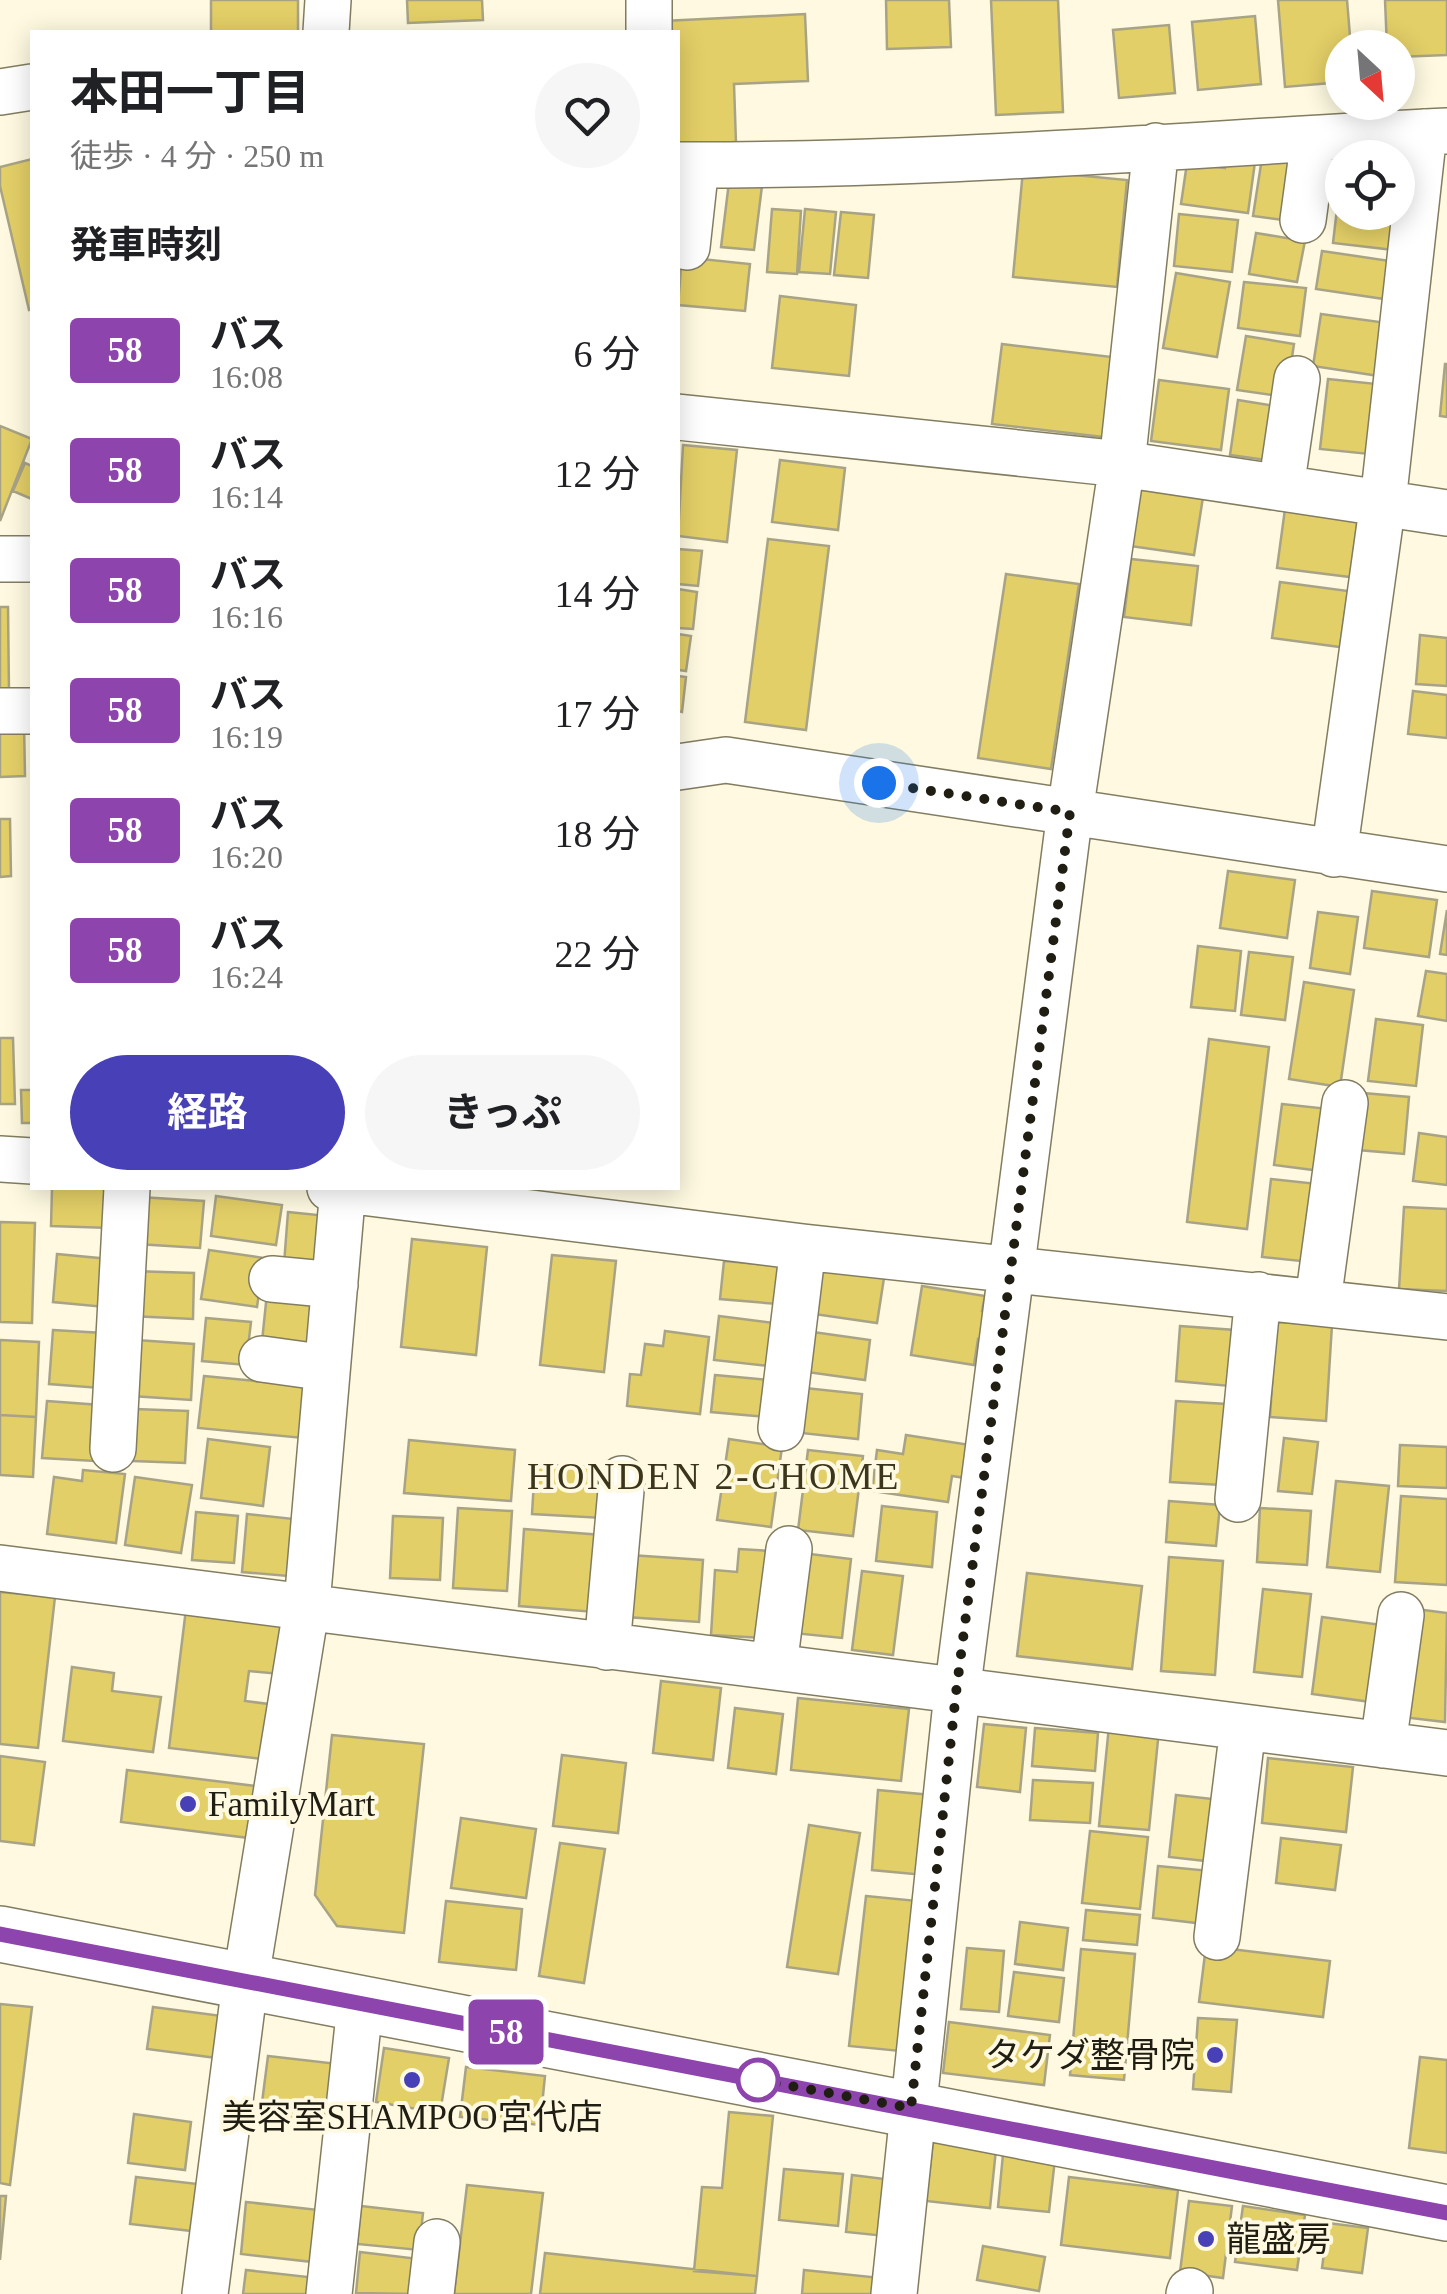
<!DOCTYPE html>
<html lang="ja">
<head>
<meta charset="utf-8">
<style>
  :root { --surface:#fff; --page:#f6f6f6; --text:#202124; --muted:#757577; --accent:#4740b7 }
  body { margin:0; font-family:"Times New Roman","Noto Sans JP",serif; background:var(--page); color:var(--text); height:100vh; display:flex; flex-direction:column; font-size:38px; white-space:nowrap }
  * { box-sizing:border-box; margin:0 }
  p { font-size:32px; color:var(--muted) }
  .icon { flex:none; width:55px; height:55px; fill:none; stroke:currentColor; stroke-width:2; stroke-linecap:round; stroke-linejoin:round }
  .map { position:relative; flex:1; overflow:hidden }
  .sheet { position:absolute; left:30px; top:30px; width:650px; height:1160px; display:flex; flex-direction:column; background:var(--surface); border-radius:0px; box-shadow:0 5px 25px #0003 }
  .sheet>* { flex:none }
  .badge { padding:0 20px; border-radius:8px; font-size:35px; line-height:65px }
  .needle { width:65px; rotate:154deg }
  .fabs { position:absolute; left:1325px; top:30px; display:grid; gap:20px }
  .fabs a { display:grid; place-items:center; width:90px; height:90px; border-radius:50%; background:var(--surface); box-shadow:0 5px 25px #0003; font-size:50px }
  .you { position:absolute; width:50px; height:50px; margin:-25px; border:8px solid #fff; border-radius:50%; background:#1a73e8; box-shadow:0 0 0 15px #1a73e833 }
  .map>.badge { position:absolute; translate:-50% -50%; box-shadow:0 0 0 5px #fff }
  h2 { padding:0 40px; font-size:38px; line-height:90px }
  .round { display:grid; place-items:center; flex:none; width:105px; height:105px; border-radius:52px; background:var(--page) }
  .summary { display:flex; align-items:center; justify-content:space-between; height:170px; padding:0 40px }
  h1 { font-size:48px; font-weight:700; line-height:75px }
  .primary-button { display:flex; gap:20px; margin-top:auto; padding:20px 40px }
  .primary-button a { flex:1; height:115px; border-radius:60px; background:var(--accent); color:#fff; font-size:40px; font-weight:700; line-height:115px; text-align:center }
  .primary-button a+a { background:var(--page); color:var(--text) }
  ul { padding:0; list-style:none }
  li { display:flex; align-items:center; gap:30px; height:120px; padding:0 40px }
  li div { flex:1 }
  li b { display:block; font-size:38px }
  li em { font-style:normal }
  li .badge { min-width:110px; font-weight:700; text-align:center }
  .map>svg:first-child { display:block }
  .building { fill:#e3cf67; stroke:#a9a386; stroke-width:2.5 }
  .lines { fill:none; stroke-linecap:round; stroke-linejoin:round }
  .minor-casing { stroke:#827d61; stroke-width:48 }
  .major-casing { stroke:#827d61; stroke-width:58 }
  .minor { stroke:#fff; stroke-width:45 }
  .major { stroke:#fff; stroke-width:55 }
  .line-casing { stroke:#fff; stroke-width:22 }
  .line { stroke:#8e44ad; stroke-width:15 }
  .walk { stroke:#201e12; stroke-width:10; stroke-dasharray:0 18 }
  .poi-dot { fill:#4740b7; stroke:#fef9e0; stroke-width:4 }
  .stop-dot { fill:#fff; stroke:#8e44ad; stroke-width:5 }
  .labels { text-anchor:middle; stroke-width:8; stroke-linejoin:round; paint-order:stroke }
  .poi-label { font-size:35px; fill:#201e12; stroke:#fef9e0; text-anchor:start }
  .neighbourhood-label { font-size:38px; letter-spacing:2.5px; fill:#3a351b; stroke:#fef9e0 }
</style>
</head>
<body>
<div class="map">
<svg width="1447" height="2294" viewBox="0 0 1447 2294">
  <rect width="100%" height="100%" fill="#fef9e0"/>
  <path class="building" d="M 211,0 L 298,0 L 298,32 L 211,32 Z
    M 407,0 L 482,0 L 483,20 L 408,23 Z
    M 886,0 L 949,0 L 951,47 L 887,49 Z
    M 991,0 L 1058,0 L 1063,112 L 996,115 Z
    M 1278,0 L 1347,0 L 1351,48 L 1342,48 L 1342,82 L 1285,87 Z
    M 1385,0 L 1447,0 L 1447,55 L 1398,57 L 1398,48 L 1387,48 Z
    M 805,14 L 808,81 L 734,84 L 736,143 L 678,146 L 678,32 L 664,32 L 664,21 Z
    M 1255,16 L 1261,84 L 1198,90 L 1192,22 Z
    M 1169,25 L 1175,93 L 1119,98 L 1113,30 Z
    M 1227,158 L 1255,162 L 1248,213 L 1181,204 L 1187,163 L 1225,168 Z
    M 1262,158 L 1300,163 L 1291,221 L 1253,216 Z
    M 32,159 L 32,309 L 29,310 L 0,186 L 0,167 Z
    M 1023,170 L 1127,180 L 1117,287 L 1013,277 Z
    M 729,182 L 762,186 L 754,250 L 721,247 Z
    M 1338,200 L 1342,200 L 1342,212 L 1398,212 L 1394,250 L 1333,243 Z
    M 772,209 L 801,211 L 797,274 L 767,272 Z
    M 805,209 L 836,212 L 830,274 L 799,272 Z
    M 841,212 L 874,215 L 868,278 L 834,275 Z
    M 1179,214 L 1238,220 L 1232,272 L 1174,266 Z
    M 1256,233 L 1305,241 L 1297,282 L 1249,274 Z
    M 1322,251 L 1390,261 L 1384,299 L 1316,289 Z
    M 682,257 L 750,264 L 745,311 L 678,305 Z
    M 1176,273 L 1230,282 L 1217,357 L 1163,348 Z
    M 1244,282 L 1306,288 L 1300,336 L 1238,328 Z
    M 780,296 L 856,305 L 849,376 L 772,368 Z
    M 1321,314 L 1387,323 L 1379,376 L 1313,366 Z
    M 1246,336 L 1294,344 L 1286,397 L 1237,390 Z
    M 1002,344 L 1112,357 L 1103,437 L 992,424 Z
    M 1445,364 L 1447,364 L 1447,417 L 1440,416 Z
    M 1328,379 L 1377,384 L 1369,454 L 1320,449 Z
    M 1159,380 L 1229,389 L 1221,450 L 1151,441 Z
    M 1238,400 L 1282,407 L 1274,461 L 1230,455 Z
    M 0,426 L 32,439 L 0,521 Z
    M 683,445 L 737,450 L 727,542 L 678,536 Z
    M 780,460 L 845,468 L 838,530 L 772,522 Z
    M 25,463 L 32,466 L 32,499 L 13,491 Z
    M 1132,487 L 1203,497 L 1194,555 L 1123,545 Z
    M 1285,509 L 1358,519 L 1350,577 L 1277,568 Z
    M 768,539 L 829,546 L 806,730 L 745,722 Z
    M 678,549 L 702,551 L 698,586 L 678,584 Z
    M 1131,559 L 1198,566 L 1191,625 L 1124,617 Z
    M 1006,574 L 1079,584 L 1051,769 L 978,758 Z
    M 1280,582 L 1348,591 L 1340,647 L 1272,638 Z
    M 678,589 L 697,592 L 693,629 L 678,628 Z
    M 0,607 L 8,607 L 9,691 L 0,691 Z
    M 678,634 L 691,636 L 686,671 L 678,670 Z
    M 1420,635 L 1447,638 L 1447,686 L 1416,684 Z
    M 678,676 L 686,677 L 682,712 L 678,711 Z
    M 1413,691 L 1447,695 L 1447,738 L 1408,734 Z
    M 0,722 L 24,722 L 25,776 L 0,777 Z
    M 0,819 L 10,819 L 11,876 L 0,877 Z
    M 1228,871 L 1295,880 L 1287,938 L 1220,928 Z
    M 1372,891 L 1437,900 L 1429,957 L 1364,948 Z
    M 1447,910 L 1447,955 L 1440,954 Z
    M 1318,912 L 1358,917 L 1350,974 L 1310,968 Z
    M 1198,946 L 1241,951 L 1235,1011 L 1191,1007 Z
    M 1249,952 L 1293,957 L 1285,1020 L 1241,1015 Z
    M 1426,971 L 1447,974 L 1447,1021 L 1418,1016 Z
    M 1304,982 L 1354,990 L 1340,1087 L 1289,1079 Z
    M 1376,1019 L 1423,1025 L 1416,1086 L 1368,1081 Z
    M 0,1038 L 13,1038 L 15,1104 L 0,1104 Z
    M 1209,1039 L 1269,1047 L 1247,1229 L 1187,1222 Z
    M 21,1090 L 32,1090 L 32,1123 L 22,1123 Z
    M 1363,1093 L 1409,1097 L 1404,1154 L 1358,1150 Z
    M 1282,1104 L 1329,1109 L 1321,1171 L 1274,1165 Z
    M 1419,1133 L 1447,1137 L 1447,1185 L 1413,1181 Z
    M 1271,1179 L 1318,1184 L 1310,1262 L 1262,1257 Z
    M 52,1188 L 112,1188 L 110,1228 L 51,1226 Z
    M 216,1196 L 282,1205 L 276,1245 L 211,1236 Z
    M 140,1197 L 204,1201 L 200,1248 L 137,1244 Z
    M 1404,1207 L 1447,1209 L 1447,1291 L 1399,1289 Z
    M 288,1212 L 328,1216 L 323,1267 L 284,1264 Z
    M 0,1222 L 35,1223 L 32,1323 L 0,1322 Z
    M 412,1239 L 487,1247 L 476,1355 L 401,1347 Z
    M 209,1250 L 264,1258 L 257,1307 L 201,1299 Z
    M 57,1254 L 109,1259 L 105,1307 L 53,1302 Z
    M 552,1255 L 616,1261 L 604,1372 L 540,1365 Z
    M 724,1261 L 780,1266 L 777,1304 L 720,1299 Z
    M 821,1269 L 884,1278 L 877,1323 L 814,1314 Z
    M 132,1271 L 194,1273 L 193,1319 L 130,1316 Z
    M 922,1286 L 985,1296 L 982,1311 L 993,1313 L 988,1341 L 978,1339 L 974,1365 L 911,1355 Z
    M 267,1293 L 315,1297 L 310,1355 L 261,1351 Z
    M 719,1316 L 774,1323 L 769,1366 L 714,1360 Z
    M 206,1318 L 251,1322 L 246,1365 L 202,1361 Z
    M 1276,1322 L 1332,1325 L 1326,1421 L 1270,1417 Z
    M 1180,1326 L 1235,1330 L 1230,1386 L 1176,1381 Z
    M 53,1330 L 103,1333 L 100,1388 L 49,1384 Z
    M 665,1331 L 709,1337 L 700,1414 L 627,1406 L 630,1374 L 641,1375 L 645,1344 L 663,1346 Z
    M 813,1332 L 870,1340 L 865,1380 L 807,1372 Z
    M 0,1340 L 39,1342 L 36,1417 L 0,1415 Z
    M 136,1340 L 194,1344 L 191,1400 L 132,1396 Z
    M 715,1375 L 770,1380 L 766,1417 L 711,1412 Z
    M 204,1376 L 308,1386 L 303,1438 L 198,1428 Z
    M 805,1388 L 862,1394 L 858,1439 L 801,1433 Z
    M 47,1401 L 100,1405 L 95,1461 L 42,1458 Z
    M 1176,1401 L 1227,1404 L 1221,1485 L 1170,1482 Z
    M 135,1409 L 188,1411 L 185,1463 L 133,1461 Z
    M 0,1415 L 36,1417 L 33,1477 L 0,1475 Z
    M 906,1435 L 970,1445 L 965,1478 L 952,1476 L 948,1502 L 872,1491 L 877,1450 L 903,1454 Z
    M 1284,1438 L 1318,1442 L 1312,1494 L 1278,1491 Z
    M 208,1439 L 270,1447 L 263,1506 L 201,1498 Z
    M 729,1439 L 782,1447 L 771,1527 L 717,1520 Z
    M 409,1440 L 515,1450 L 511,1501 L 404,1493 Z
    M 1400,1445 L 1447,1447 L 1447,1488 L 1398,1486 Z
    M 808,1450 L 863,1456 L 853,1536 L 798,1530 Z
    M 535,1464 L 606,1468 L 603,1518 L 532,1514 Z
    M 83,1470 L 125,1474 L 116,1543 L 47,1534 L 54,1477 L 82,1481 Z
    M 135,1477 L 192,1485 L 181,1553 L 125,1545 Z
    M 1336,1481 L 1389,1486 L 1380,1572 L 1327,1567 Z
    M 1401,1496 L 1447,1499 L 1447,1585 L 1395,1582 Z
    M 1169,1501 L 1220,1505 L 1216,1546 L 1166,1542 Z
    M 882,1506 L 937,1512 L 932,1567 L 876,1561 Z
    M 458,1508 L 512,1511 L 507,1591 L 453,1588 Z
    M 1260,1508 L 1311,1511 L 1307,1565 L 1257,1562 Z
    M 196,1512 L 238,1516 L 234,1563 L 192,1560 Z
    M 247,1514 L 294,1519 L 288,1576 L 242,1572 Z
    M 393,1516 L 443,1518 L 440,1580 L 390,1578 Z
    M 524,1529 L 602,1535 L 595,1612 L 519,1606 Z
    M 739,1549 L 771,1551 L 766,1638 L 711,1635 L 715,1570 L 737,1572 Z
    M 802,1553 L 851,1559 L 842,1638 L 793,1633 Z
    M 630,1555 L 703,1560 L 699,1622 L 626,1617 Z
    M 1169,1557 L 1223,1561 L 1215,1675 L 1161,1671 Z
    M 862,1571 L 903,1576 L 893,1655 L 852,1650 Z
    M 1027,1573 L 1142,1586 L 1132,1669 L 1017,1656 Z
    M 1263,1589 L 1311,1594 L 1302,1677 L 1254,1672 Z
    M 0,1592 L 55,1597 L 38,1748 L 0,1744 Z
    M 186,1609 L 286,1620 L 280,1674 L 249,1671 L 245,1701 L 277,1705 L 270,1760 L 169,1748 Z
    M 1416,1609 L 1447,1613 L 1445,1722 L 1402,1717 Z
    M 1322,1617 L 1382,1625 L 1371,1702 L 1312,1694 Z
    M 72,1667 L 114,1673 L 112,1691 L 161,1697 L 153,1752 L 63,1741 Z
    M 661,1681 L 721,1688 L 713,1760 L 653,1753 Z
    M 798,1698 L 909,1709 L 901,1781 L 791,1770 Z
    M 735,1708 L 783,1714 L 776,1774 L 728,1768 Z
    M 984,1724 L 1026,1728 L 1020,1792 L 977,1787 Z
    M 1109,1726 L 1159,1730 L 1149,1830 L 1099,1826 Z
    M 1035,1728 L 1098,1733 L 1095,1771 L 1032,1766 Z
    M 332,1735 L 424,1744 L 404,1933 L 337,1926 L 315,1895 Z
    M 562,1755 L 626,1763 L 618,1833 L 553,1826 Z
    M 0,1756 L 45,1762 L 34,1845 L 0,1841 Z
    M 1268,1758 L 1353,1767 L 1346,1832 L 1262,1823 Z
    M 127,1770 L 255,1786 L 249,1838 L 121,1822 Z
    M 1033,1780 L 1093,1783 L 1090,1823 L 1030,1820 Z
    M 878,1790 L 931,1795 L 924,1875 L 872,1870 Z
    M 1176,1795 L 1222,1800 L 1215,1862 L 1169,1857 Z
    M 461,1818 L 536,1829 L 526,1898 L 451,1888 Z
    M 809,1825 L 860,1833 L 838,1974 L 787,1967 Z
    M 1090,1831 L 1148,1837 L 1140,1909 L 1082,1903 Z
    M 1281,1838 L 1341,1845 L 1335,1890 L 1276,1883 Z
    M 560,1843 L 605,1849 L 584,1983 L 539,1976 Z
    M 1158,1866 L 1211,1871 L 1205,1924 L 1153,1918 Z
    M 866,1896 L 918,1901 L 900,2051 L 849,2046 Z
    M 446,1901 L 522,1909 L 516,1970 L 439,1962 Z
    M 1086,1910 L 1140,1915 L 1137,1945 L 1083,1940 Z
    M 1020,1922 L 1068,1928 L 1063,1970 L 1015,1964 Z
    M 1206,1946 L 1330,1961 L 1323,2017 L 1199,2002 Z
    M 967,1948 L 1004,1951 L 999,2012 L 961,2009 Z
    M 1081,1949 L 1135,1954 L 1124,2080 L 1070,2075 Z
    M 1014,1972 L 1064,1978 L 1059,2022 L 1008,2016 Z
    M 0,2004 L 32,2007 L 10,2185 L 0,2183 Z
    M 153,2007 L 222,2016 L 217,2058 L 147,2049 Z
    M 1198,2018 L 1237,2020 L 1231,2092 L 1193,2089 Z
    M 949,2022 L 1050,2035 L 1044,2085 L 943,2073 Z
    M 384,2048 L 449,2058 L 440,2113 L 376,2102 Z
    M 268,2056 L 347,2065 L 339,2128 L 260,2118 Z
    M 1420,2057 L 1447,2060 L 1447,2153 L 1409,2148 Z
    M 466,2067 L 545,2076 L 540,2125 L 460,2117 Z
    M 729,2112 L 773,2116 L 757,2276 L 694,2271 L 702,2187 L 722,2188 Z
    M 134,2114 L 191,2122 L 185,2170 L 128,2163 Z
    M 933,2142 L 996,2149 L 990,2208 L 926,2201 Z
    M 1003,2154 L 1055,2159 L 1049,2212 L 998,2207 Z
    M 784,2169 L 843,2174 L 838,2226 L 779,2220 Z
    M 852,2175 L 901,2181 L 895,2237 L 846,2232 Z
    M 136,2177 L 198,2184 L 192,2231 L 130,2224 Z
    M 1069,2177 L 1178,2190 L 1170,2258 L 1061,2245 Z
    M 467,2185 L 543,2193 L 531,2294 L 454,2294 Z
    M 0,2196 L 6,2196 L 0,2260 Z
    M 1189,2201 L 1232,2206 L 1223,2278 L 1180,2272 Z
    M 246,2202 L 319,2210 L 313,2262 L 241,2254 Z
    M 361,2206 L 423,2213 L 419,2250 L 357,2244 Z
    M 1243,2206 L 1305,2215 L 1297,2270 L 1235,2262 Z
    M 1328,2223 L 1368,2228 L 1362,2273 L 1322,2268 Z
    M 983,2246 L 1045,2257 L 1039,2291 L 977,2280 Z
    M 360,2252 L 419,2259 L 415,2294 L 356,2293 Z
    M 545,2253 L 757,2276 L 755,2294 L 540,2294 Z
    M 246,2270 L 317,2278 L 315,2294 L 243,2294 Z
    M 804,2270 L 881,2278 L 879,2294 L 802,2294 Z"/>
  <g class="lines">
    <g class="minor-casing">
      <path id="minor" d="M 326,32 L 328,0
        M 649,32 L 649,0
        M 0,92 L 32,87
        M 678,165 C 935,166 1190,144 1447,131
        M 1303,220 L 1314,139
        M 687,247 L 696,165
        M 678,417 L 1122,464 L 1447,513
        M 1281,488 L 1297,379
        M 0,559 L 32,559
        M 0,711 L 32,711
        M 678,767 L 726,760 L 1447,869
        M 1334,854 L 1383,502 L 1424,132
        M 0,1159 L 32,1161
        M 330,1188 L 803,1247 L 1447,1317
        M 272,1279 L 335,1285
        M 1318,1301 L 1345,1103
        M 262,1359 L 327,1368
        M 781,1428 L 803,1247
        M 113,1449 L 127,1188
        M 1238,1499 L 1258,1295
        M 0,1568 L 1447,1753
        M 607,1647 L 622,1479
        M 774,1666 L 789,1549
        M 1383,1745 L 1401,1615
        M 1217,1937 L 1243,1728
        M 205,2294 L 245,1984 L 307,1604 L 343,1188
        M 329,2294 L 360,2006
        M 431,2294 L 437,2242
        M 894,2294 L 957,1693 L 1070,812 L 1122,464 L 1156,146
        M 1189,2294 L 1190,2291"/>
    </g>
    <g class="major-casing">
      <path id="major" d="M 0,1934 L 1447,2213"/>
    </g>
    <use href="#minor" class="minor"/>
    <use href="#major" class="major"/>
  </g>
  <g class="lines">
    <g class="line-casing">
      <path id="line" d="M 0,1934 L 1447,2213"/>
    </g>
    <use href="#line" class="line"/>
    <path class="walk" d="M 758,2080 L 911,2108 L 956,1693 L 1070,812 L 879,783"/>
  </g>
  <g class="poi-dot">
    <circle cx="188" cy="1804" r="10"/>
    <circle cx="1215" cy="2055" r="10"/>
    <circle cx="412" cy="2080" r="10"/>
    <circle cx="1206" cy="2239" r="10"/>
  </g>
  <circle class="stop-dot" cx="758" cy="2080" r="20"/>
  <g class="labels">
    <g class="poi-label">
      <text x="208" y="1816">FamilyMart</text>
      <text x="1195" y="2067" text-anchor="end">タケダ整骨院</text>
      <text x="412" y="2129" text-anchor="middle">美容室SHAMPOO宮代店</text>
      <text x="1226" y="2251">龍盛房</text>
    </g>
    <g class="neighbourhood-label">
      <text x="714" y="1489">HONDEN 2-CHOME</text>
    </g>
  </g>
</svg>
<div class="fabs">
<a><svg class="needle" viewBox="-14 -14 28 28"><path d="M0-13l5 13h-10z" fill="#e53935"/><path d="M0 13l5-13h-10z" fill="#757577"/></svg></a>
<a><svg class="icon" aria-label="locate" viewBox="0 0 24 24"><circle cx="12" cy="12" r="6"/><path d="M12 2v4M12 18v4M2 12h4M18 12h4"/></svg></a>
</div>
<div class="you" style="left:879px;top:783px"></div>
<b class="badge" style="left:506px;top:2032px;background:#8e44ad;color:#fff">58</b>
<section class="sheet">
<div class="summary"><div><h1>本田一丁目</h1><p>徒歩 · 4 分 · 250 m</p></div><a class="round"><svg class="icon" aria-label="heart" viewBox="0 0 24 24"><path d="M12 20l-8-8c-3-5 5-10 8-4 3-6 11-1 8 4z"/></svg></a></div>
<h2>発車時刻</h2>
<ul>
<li><span class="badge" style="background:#8e44ad;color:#fff">58</span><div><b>バス</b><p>16:08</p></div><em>6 分</em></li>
<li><span class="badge" style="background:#8e44ad;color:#fff">58</span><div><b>バス</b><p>16:14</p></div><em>12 分</em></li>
<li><span class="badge" style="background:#8e44ad;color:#fff">58</span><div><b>バス</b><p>16:16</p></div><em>14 分</em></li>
<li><span class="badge" style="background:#8e44ad;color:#fff">58</span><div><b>バス</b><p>16:19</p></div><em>17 分</em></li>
<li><span class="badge" style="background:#8e44ad;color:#fff">58</span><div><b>バス</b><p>16:20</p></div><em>18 分</em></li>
<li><span class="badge" style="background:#8e44ad;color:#fff">58</span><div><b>バス</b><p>16:24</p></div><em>22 分</em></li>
</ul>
<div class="primary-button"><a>経路</a><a>きっぷ</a></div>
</section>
</div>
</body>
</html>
